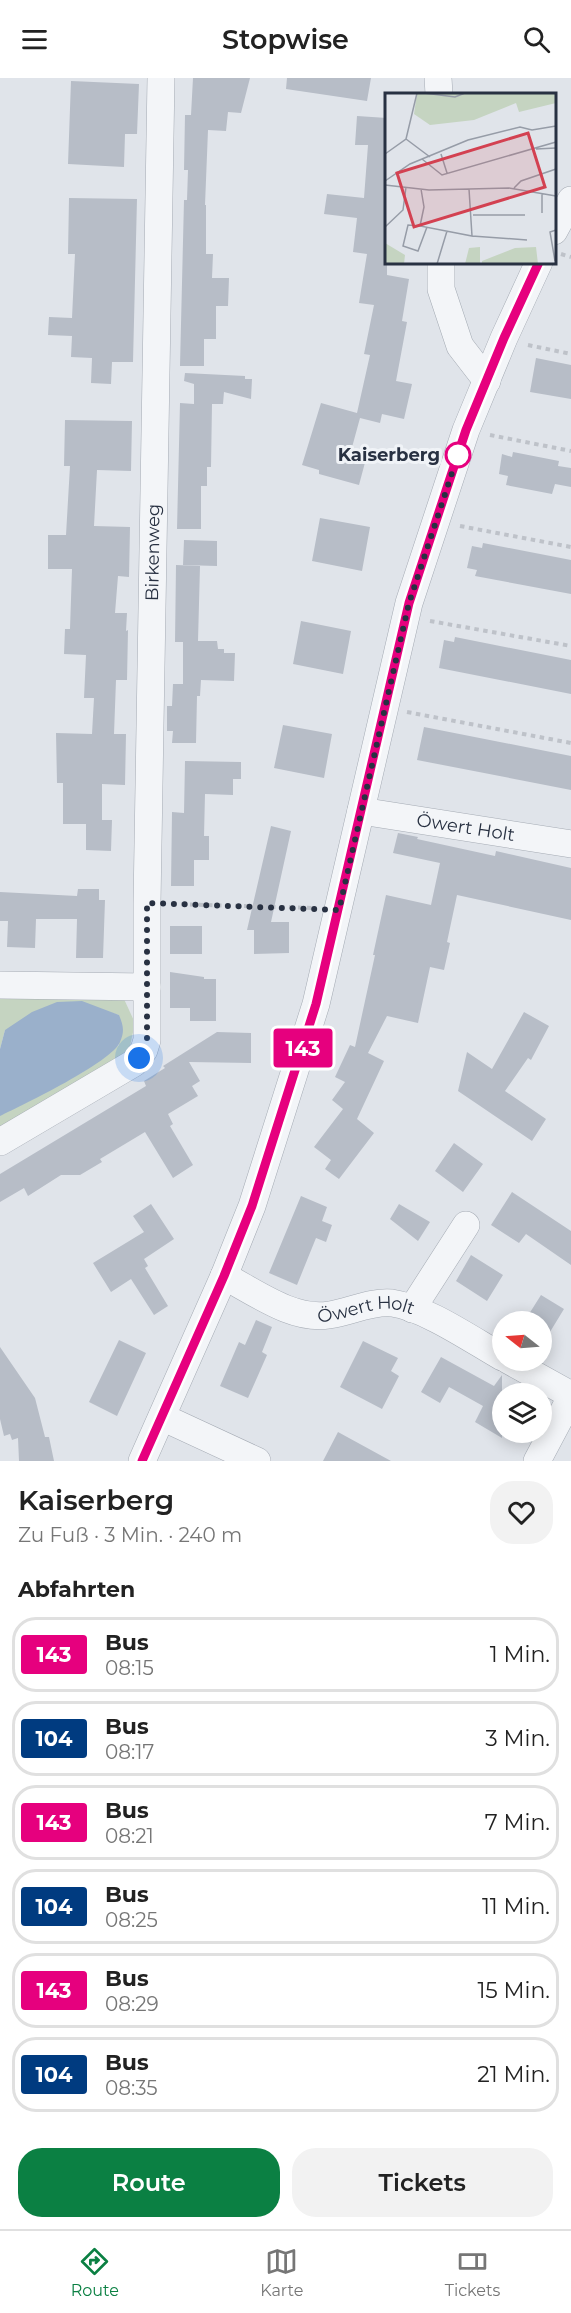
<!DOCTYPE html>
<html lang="de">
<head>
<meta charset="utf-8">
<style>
  :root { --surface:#fff; --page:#f2f2f2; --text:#222; --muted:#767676; --line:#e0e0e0; --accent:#0b8043 }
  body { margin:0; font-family:Montserrat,sans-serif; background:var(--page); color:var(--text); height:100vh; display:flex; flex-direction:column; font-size:22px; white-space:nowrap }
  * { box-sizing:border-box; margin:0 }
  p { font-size:20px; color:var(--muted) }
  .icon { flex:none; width:33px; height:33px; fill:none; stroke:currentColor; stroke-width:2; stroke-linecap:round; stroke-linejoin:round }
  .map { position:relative; height:1383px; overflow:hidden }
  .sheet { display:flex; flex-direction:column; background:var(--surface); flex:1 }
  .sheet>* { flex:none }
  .badge { padding:0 12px; border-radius:4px; font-size:21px; line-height:39px }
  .needle { width:39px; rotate:287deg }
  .fabs { position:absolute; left:492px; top:1233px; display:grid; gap:12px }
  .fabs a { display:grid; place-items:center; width:60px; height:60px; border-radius:50%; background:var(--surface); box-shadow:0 3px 15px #0003; font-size:30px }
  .you { position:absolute; width:30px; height:30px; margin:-15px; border:4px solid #fff; border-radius:50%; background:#1a73e8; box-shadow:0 0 0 9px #1a73e833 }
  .map>.badge { position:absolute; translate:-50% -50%; box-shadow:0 0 0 3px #fff }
  h2 { padding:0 18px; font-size:22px; line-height:54px }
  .round { display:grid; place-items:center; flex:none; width:63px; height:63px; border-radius:24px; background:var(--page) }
  .headline { display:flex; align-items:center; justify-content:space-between; height:102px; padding:0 18px }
  h1 { font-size:28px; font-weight:600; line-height:45px }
  .button { display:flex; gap:12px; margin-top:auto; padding:12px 18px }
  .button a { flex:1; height:69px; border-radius:24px; background:var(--accent); color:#fff; font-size:24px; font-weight:600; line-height:69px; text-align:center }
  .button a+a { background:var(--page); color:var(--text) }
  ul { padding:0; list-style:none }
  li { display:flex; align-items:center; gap:18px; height:75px; margin:0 12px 9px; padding:0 6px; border:3px solid var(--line); border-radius:24px }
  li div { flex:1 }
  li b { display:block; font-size:22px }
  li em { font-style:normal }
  li .badge { min-width:66px; font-weight:700; text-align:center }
  header { display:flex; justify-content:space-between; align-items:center; height:78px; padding:0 18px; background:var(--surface); font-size:27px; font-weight:600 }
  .tabs { display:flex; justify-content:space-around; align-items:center; height:84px; border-top:2px solid var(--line); background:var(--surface); font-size:16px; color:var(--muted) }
  .tabs a { display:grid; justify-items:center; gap:3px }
  .tabs .on { color:var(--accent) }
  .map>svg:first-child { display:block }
  .green { fill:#c5d4c1 }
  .water { fill:#9ab0cb }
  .building { fill:#b7bdc7 }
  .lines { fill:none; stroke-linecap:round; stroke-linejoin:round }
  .minor-casing { stroke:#a5abb4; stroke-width:28 }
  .path { stroke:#bec2c9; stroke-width:4; stroke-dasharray:4.5 4.5; stroke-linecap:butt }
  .minor { stroke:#f3f5f8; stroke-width:27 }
  .line-casing { stroke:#fff; stroke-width:14 }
  .line { stroke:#e6007e; stroke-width:9 }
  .walk { stroke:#283142; stroke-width:6; stroke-dasharray:0 10.8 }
  .stop-dot { fill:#fff; stroke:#e6007e; stroke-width:3 }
  .labels { text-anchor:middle; stroke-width:6; stroke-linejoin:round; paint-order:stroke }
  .stop-label { font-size:18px; font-weight:bold; fill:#283142; stroke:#f0f3f7; text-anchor:end }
  .street-label { font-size:18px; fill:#283142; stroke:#f0f3f7 }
  .inset-road { fill:none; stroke:#969ca7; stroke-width:1.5 }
  .view { fill:#d34151; fill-opacity:0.15; stroke:#d34151; stroke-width:3 }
  .inset-edge { fill:none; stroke:#283142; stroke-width:3 }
</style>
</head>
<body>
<header><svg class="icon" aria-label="menu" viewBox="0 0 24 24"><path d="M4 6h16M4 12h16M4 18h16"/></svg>Stopwise<svg class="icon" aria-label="search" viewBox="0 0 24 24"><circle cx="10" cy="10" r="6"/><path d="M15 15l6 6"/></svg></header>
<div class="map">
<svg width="571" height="1383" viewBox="0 0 571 1383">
  <rect width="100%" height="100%" fill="#e0e4ea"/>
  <path class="green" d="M 0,914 L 124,921 L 135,945 L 130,968 L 116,984 L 0,1053 L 0,1037 L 83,994 L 119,967 L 119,937 L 105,933 L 5,952 L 0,971 Z"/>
  <path class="water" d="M 82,923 L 119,937 C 123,947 125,953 120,964 C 112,984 23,1027 0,1038 L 0,971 L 5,952 L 32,934 L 57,924 Z"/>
  <path class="building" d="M 193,0 L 250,0 L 241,35 L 228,34 L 226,53 L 208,52 L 205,127 L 206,127 L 206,176 L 213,176 L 212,200 L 229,200 L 228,228 L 216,228 L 216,261 L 204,261 L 204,288 L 180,288 L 184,122 L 187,122 L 188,92 L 184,92 L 185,37 L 191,37 Z
    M 287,0 L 371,0 L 367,23 L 286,11 Z
    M 71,3 L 139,6 L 137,56 L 125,56 L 124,89 L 68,86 Z
    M 357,38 L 387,40 L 387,197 L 409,201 L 402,243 L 407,244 L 396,303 L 412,306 L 404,341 L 382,336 L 380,345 L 360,340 L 351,373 L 367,377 L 359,407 L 319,396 L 319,392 L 302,387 L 321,325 L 357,335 L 370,277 L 364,276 L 374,227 L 359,225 L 367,176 L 353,174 L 357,140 L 324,136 L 327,116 L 364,120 L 368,67 L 355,67 Z
    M 69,120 L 137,121 L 133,284 L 112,284 L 111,306 L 91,305 L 92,280 L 71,279 L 72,258 L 48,257 L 49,239 L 72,240 L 75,176 L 68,176 Z
    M 536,280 L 571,287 L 571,321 L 530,314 Z
    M 185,295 L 245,298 L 245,301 L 252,301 L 251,321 L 224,314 L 223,326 L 212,326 L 211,389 L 207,389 L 207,408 L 201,408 L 201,451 L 177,451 L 180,325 L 194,326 L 194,306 L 184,303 Z
    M 65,342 L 132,343 L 131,393 L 97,392 L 94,448 L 130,449 L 129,499 L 118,498 L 115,535 L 127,535 L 126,553 L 128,552 L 127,602 L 116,602 L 114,656 L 126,656 L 125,707 L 102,706 L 102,742 L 112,742 L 111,773 L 86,772 L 86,746 L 63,746 L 63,705 L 57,705 L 56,655 L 92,656 L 94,620 L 84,620 L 86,577 L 64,576 L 65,551 L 70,551 L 72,491 L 48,491 L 48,457 L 66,457 L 70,388 L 64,388 Z
    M 513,374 L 559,383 L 558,388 L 571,390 L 571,409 L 555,406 L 552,416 L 506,407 L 508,398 L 499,396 L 502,376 L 512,379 Z
    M 320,440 L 370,449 L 362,493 L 312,483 Z
    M 184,462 L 217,463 L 217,488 L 183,487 Z
    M 483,465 L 571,482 L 571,516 L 475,498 L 477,492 L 467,490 L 472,468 L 482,470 Z
    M 176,487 L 200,488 L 198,563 L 217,563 L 218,571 L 224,571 L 224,575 L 235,575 L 234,603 L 201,602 L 200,618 L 197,618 L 196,665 L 172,665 L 173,653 L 167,653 L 167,628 L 172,628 L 173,606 L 183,606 L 183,564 L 175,564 Z
    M 301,543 L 351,553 L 343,596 L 293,586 Z
    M 455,559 L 571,582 L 571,616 L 439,590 L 444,562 L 454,564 Z
    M 283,647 L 332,656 L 324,700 L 274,690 Z
    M 424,649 L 571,678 L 571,712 L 417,682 Z
    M 185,683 L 241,684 L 241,701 L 233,701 L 233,717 L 205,716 L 204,758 L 209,758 L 209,782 L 194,782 L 194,808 L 171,808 L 172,734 L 184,735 Z
    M 271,748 L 291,753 L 271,844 L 289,844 L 289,875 L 254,876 L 254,852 L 247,852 Z
    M 398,755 L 418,759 L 417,761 L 495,778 L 496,773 L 571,790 L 571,842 L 457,817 L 447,864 L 450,865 L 444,892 L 430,889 L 418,945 L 387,938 L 368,975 L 384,983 L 357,1041 L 374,1055 L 339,1101 L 325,1091 L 331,1082 L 314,1069 L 343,1031 L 332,1022 L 345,1004 L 335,999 L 350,967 L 355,969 L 375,877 L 373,877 L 386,817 L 431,827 L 440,785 L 393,775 Z
    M 78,811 L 99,811 L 99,822 L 105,822 L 103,880 L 76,880 L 77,841 L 36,841 L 35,870 L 7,869 L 8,843 L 0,843 L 0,814 L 77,818 Z
    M 170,848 L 202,848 L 202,876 L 170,876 Z
    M 170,894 L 204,899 L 204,901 L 216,901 L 216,943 L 190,943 L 190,930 L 170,930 Z
    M 524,934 L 549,948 L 531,982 L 528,980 L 505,1013 L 546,1041 L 532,1063 L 458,1013 L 467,974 L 492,991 Z
    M 217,954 L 251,955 L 251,985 L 189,984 L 200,1003 L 192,1008 L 198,1018 L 168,1036 L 173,1046 L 170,1048 L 193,1087 L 173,1100 L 145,1054 L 100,1081 L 102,1084 L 80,1097 L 61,1097 L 28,1118 L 24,1110 L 0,1124 L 0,1096 L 146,1008 L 144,1003 L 165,990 L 163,988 Z
    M 454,1065 L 483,1086 L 463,1114 L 435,1093 Z
    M 512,1114 L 571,1153 L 571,1187 L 526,1156 L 519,1165 L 491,1147 Z
    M 301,1118 L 327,1129 L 322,1143 L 332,1147 L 326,1164 L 316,1160 L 297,1207 L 269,1195 Z
    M 151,1126 L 174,1161 L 144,1181 L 148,1188 L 145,1190 L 168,1228 L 154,1237 L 131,1201 L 111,1214 L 93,1185 L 144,1154 L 133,1138 Z
    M 399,1126 L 430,1144 L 418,1163 L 390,1141 Z
    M 471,1177 L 503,1197 L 487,1223 L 456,1203 Z
    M 541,1217 L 564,1231 L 542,1267 L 542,1244 L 524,1244 Z
    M 256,1242 L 272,1249 L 262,1274 L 267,1277 L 248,1320 L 220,1308 L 239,1264 L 245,1267 Z
    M 119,1262 L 146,1275 L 117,1338 L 89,1324 Z
    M 363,1263 L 398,1280 L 391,1293 L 399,1298 L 382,1331 L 340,1309 Z
    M 0,1269 L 35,1320 L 45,1359 L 49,1359 L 54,1383 L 19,1383 L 18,1360 L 12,1362 L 10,1356 L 4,1358 L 0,1341 Z
    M 441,1279 L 494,1308 L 502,1297 L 502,1360 L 475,1344 L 483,1328 L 449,1309 L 440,1325 L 421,1314 Z
    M 338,1354 L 391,1383 L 323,1383 Z"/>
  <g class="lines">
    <g class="minor-casing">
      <g id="minor">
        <path d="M 438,0 L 439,16"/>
        <path d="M 554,153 L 571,122"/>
        <path d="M 441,184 L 441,211 L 460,268 L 487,303"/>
        <path id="s1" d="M 361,733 L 571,766"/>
        <path d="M 0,907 L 147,909"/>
        <path id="s2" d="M 0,1064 L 134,985 L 144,972 L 147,962 L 147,825 L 161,0"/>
        <path id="s3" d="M 224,1198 C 255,1214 293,1243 329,1237 C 350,1234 371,1223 392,1225 C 426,1230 472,1262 502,1279"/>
        <path d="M 412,1231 L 466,1147"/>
        <path d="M 508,1282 L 571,1317"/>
        <path d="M 162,1339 L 257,1383"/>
        <path d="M 142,1383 L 224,1198 L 252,1128 L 316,926 L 409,525 L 466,352 L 504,260 L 539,184"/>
        <path d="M 537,1383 L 571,1319"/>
      </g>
    </g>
    <path class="path" d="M 561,176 L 571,179
      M 528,267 L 571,276
      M 490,357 L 571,373
      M 460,448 L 571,469
      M 430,543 L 571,568
      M 407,634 L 571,665
      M 172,826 L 314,830"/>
    <use href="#minor" class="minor"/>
  </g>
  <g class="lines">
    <g class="line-casing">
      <path id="line" d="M 142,1383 L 224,1198 L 252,1128 L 316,926 L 409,525 L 466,352 L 504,260 L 539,184"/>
    </g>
    <use href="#line" class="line"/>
    <path class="walk" d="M 139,980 L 147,962 L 147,825 L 339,832 L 409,525 L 458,377"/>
  </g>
  <circle class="stop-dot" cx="458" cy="377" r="12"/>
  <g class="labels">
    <g class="stop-label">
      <text x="440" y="383">Kaiserberg</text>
    </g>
    <g class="street-label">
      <text dy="6" stroke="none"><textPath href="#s2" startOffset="670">Birkenweg</textPath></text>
      <text dy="6" stroke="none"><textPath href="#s1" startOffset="106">Öwert Holt</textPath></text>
      <text dy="6" stroke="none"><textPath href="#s3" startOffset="152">Öwert Holt</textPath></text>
    </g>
  </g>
  <g transform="translate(385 15)">
    <rect width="171" height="171" fill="#e0e4ea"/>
    <path d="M 32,0 L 171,0 L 171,10 L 134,19 L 131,10 L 89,27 L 45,32 L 29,21 ZM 0,150 L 20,162 L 19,171 L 0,171 ZM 95,154 L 95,171 L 80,171 L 84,155 ZM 151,154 L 153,171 L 97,171 L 97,168 L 130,155 Z" fill="#c5d4c1"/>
    <path class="inset-road" d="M 39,0 L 70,4 L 80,0M 21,46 L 45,64M 151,56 L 171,55M 0,61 L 21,46 L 32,0M 56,61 L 62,80M 37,66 L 57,82 L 171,49M 0,88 L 25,71 L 83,47 L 135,34 L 147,37 L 171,33M 0,92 L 44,97 L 124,95 L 171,103M 129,95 L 136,88 L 171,76M 36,96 L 39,114 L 35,133 L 87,143 L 84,96M 157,120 L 157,100M 88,122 L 140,122M 35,133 L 23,132 L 18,153 L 33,158 L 42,134M 0,134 L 18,117 L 21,94M 87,143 L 142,147M 170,168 L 165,139 L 171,137M 52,171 L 62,138"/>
    <path class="view" d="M 143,40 L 160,94 L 29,134 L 12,80 Z"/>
    <rect width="171" height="171" class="inset-edge"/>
  </g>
</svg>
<div class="fabs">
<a><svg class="needle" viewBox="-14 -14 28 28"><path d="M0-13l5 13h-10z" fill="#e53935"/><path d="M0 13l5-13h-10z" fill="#767676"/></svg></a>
<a><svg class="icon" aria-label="layers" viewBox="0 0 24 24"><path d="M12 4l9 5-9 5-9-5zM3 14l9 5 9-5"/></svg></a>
</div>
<div class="you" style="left:139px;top:980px"></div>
<b class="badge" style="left:303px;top:970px;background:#e6007e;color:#fff">143</b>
</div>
<section class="sheet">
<div class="headline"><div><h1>Kaiserberg</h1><p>Zu Fuß · 3 Min. · 240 m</p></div><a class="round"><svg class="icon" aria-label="heart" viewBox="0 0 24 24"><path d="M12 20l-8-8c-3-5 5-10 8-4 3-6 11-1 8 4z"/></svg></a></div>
<h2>Abfahrten</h2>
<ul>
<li><span class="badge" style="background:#e6007e;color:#fff">143</span><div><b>Bus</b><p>08:15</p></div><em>1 Min.</em></li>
<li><span class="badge" style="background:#003b80;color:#fff">104</span><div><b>Bus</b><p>08:17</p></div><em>3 Min.</em></li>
<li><span class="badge" style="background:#e6007e;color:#fff">143</span><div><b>Bus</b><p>08:21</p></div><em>7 Min.</em></li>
<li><span class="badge" style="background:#003b80;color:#fff">104</span><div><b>Bus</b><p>08:25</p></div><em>11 Min.</em></li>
<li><span class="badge" style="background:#e6007e;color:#fff">143</span><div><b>Bus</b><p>08:29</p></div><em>15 Min.</em></li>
<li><span class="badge" style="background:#003b80;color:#fff">104</span><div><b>Bus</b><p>08:35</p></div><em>21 Min.</em></li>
</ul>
<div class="button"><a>Route</a><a>Tickets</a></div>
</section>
<nav class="tabs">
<a class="on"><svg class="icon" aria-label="directions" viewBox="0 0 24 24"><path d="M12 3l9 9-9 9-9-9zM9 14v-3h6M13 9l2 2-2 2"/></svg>Route</a>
<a><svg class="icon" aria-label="map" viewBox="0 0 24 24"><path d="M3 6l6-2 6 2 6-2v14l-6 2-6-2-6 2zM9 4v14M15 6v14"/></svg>Karte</a>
<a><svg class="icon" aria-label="tickets" viewBox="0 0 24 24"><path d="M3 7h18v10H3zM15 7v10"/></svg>Tickets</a>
</nav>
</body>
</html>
